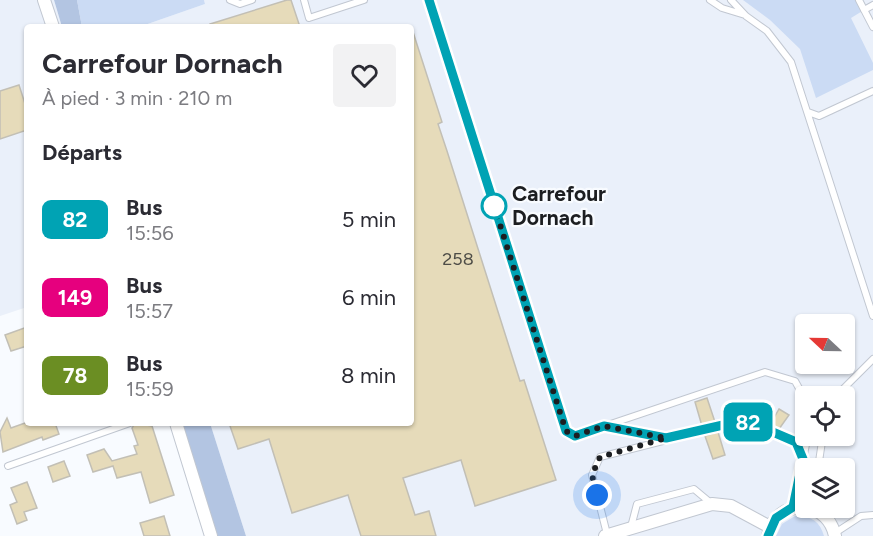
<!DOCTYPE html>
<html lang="fr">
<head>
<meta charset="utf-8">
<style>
  :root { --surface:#fff; --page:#f2f2f3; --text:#2b2b33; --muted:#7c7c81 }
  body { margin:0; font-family:Figtree,sans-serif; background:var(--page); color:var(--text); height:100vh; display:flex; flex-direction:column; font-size:22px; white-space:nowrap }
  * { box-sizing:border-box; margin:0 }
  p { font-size:20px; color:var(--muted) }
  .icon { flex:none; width:33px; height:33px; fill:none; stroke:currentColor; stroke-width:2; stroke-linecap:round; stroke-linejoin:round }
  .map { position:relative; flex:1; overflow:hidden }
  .panel { position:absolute; left:24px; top:24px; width:390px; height:402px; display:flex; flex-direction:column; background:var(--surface); border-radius:6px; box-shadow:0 2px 4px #0004 }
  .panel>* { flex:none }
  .badge { padding:0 12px; border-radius:9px; font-size:21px; line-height:39px }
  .needle { width:39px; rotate:292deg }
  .controls { position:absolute; left:795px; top:314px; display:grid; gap:12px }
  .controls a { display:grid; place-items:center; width:60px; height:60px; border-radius:6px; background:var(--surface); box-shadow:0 2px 4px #0004; font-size:30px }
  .you { position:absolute; width:30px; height:30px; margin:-15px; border:4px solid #fff; border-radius:50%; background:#1a73e8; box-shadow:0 0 0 9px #1a73e833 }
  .map>.badge { position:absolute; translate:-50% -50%; box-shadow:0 0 0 3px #fff }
  h2 { padding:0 18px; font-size:22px; line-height:54px }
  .round { display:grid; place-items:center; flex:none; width:63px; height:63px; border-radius:6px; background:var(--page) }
  .headline { display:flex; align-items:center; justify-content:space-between; height:102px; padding:0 18px }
  h1 { font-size:28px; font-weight:700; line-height:45px }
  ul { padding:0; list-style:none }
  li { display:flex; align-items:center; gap:18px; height:78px; padding:0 18px }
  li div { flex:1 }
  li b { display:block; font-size:22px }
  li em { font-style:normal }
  li .badge { min-width:66px; font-weight:700; text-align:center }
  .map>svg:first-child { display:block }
  .built { fill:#eaf0fa; fill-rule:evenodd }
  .green { fill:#cbdbf4 }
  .forest { fill:#b3c5e2 }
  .building { fill:#e6dbba; stroke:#c2bfb5; stroke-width:1.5 }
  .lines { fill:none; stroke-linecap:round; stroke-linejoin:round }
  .lane-casing { stroke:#c1c7d1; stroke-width:8 }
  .street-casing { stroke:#c1c7d1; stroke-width:14 }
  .lane { stroke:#fff; stroke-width:6 }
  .street { stroke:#fff; stroke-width:12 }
  .line-casing { stroke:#fff; stroke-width:14 }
  .line { stroke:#00a3b4; stroke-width:9 }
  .walk { stroke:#1c1e21; stroke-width:6; stroke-dasharray:0 10.8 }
  .stop-dot { fill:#fff; stroke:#00a3b4; stroke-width:3 }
  .labels { text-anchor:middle; stroke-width:4.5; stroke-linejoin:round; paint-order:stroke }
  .number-label { font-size:18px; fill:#4e4d47 }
  .stop-label { font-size:21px; font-weight:bold; fill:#1c1e21; stroke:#f8fbff; text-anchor:start }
</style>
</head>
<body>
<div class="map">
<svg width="873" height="536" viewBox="0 0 873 536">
  <rect width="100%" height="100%" fill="#f8fbff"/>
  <path class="built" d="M 0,0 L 54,0 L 62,27 L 27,27 L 27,307 L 0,316 Z
    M 204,0 L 873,0 L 873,536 L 246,536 L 210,423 L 411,423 L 411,27 L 139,27 L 205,4 ZM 806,324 L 844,324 L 844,363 L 806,363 ZM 806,396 L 844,396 L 844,435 L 806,435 ZM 806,468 L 844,468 L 844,507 L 806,507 Z"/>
  <path class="green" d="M 77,0 L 204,0 L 205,4 L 139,27 L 82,27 Z
    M 743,0 L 858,0 L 864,10 L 851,18 L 873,63 L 873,70 L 816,98 L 800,49 L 770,20 Z
    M 795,516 C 810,515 820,521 824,536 L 776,536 L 782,524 Z"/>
  <path class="forest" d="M 54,0 L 77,0 L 82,27 L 62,27 Z
    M 182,423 L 210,423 L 246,536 L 217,536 Z"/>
  <path class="building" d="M 287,0 L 291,0 L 300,27 L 211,27 L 210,24 Z
    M 413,32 L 442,122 L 438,124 L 447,151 L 520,381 L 524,380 L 556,480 L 475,506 L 461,460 L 403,478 L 415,515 L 429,511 L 436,536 L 361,536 L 348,495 L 292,513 L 269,439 L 238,449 L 229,423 L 411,423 L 411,33 Z
    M 19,85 L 27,110 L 27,130 L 0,139 L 0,91 Z
    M 27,327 L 27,346 L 11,351 L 5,335 Z
    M 707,398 L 715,422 L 702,426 L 695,402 Z
    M 779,409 L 789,415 L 779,429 L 770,425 Z
    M 7,418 L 11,428 L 25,423 L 55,423 L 59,434 L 43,440 L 42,437 L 3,452 L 0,432 Z
    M 135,423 L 152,426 L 174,495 L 150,503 L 141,472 L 117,478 L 113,466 L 93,472 L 87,455 L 104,449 L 112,461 L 137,454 L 134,446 L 138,445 L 132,428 Z
    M 718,432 L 725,455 L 713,459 L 705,436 Z
    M 64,461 L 70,476 L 53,482 L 48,467 Z
    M 27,482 L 37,508 L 24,512 L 27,520 L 17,524 L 10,505 L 17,502 L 11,488 Z
    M 164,516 L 170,536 L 144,536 L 140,523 Z"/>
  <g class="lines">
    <g class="lane-casing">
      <path id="lane" d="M 230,0 L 240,4 L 252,0
        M 304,0 L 309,18 L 364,0
        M 429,0 L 566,431 L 575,436 L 765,372 L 795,381 L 806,401
        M 710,0 L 722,8 L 745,15
        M 731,0 L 746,16 L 767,31 L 791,62 L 873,316
        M 859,0 L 873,27
        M 864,10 L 873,5
        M 808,112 L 819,116 L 873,91
        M 836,396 L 873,359
        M 605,426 L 663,437
        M 8,466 L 130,423
        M 818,468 L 823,435
        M 793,507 L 808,435
        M 631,527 L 637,504 L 694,489 L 712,504
        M 835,533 L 861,516 L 873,515
        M 607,534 L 592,475 L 600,457 L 745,420 L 796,442 L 803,459"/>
    </g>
    <g class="street-casing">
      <path id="street" d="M 44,0 L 53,27
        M 176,423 L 211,536
        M 807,507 C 822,511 832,521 835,536
        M 605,536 L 712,504 L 731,506 L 770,527
        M 768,536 C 772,517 786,506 806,507"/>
    </g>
    <use href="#lane" class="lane"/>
    <use href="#street" class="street"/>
  </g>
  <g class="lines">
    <g class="line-casing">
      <path id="line" d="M 429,0 L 566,431 L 575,436 L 604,426 L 666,438 L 745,420 L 796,442 L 803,459 L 793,507 L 776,518 L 768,536"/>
    </g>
    <use href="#line" class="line"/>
    <path class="walk" d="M 494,206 L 566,431 L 575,436 L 604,426 L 666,438 L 600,457 L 592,475 L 597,495"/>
  </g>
  <circle class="stop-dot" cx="494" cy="206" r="12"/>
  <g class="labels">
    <g class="number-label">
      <text x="458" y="265">258</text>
    </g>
    <g class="stop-label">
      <text x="512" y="201">Carrefour<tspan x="512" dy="24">Dornach</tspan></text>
    </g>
  </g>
</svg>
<div class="controls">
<a><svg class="needle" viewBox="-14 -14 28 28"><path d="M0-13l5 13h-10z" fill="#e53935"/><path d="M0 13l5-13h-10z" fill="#7c7c81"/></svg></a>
<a><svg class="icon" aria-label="locate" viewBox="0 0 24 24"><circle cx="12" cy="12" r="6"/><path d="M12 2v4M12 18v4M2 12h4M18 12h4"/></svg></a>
<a><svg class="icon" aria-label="layers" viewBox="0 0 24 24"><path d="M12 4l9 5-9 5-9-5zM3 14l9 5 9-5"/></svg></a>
</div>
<div class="you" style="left:597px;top:495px"></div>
<b class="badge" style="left:748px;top:422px;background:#00a3b4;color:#fff">82</b>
<section class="panel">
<div class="headline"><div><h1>Carrefour Dornach</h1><p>À pied · 3 min · 210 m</p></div><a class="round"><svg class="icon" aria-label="heart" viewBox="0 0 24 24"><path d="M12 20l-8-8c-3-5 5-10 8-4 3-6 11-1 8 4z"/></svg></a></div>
<h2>Départs</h2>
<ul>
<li><span class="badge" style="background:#00a3b4;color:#fff">82</span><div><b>Bus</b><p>15:56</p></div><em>5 min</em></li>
<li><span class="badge" style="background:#e6007e;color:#fff">149</span><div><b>Bus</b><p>15:57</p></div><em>6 min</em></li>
<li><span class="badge" style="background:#6b8e23;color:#fff">78</span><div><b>Bus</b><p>15:59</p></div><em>8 min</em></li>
</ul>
</section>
</div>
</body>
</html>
